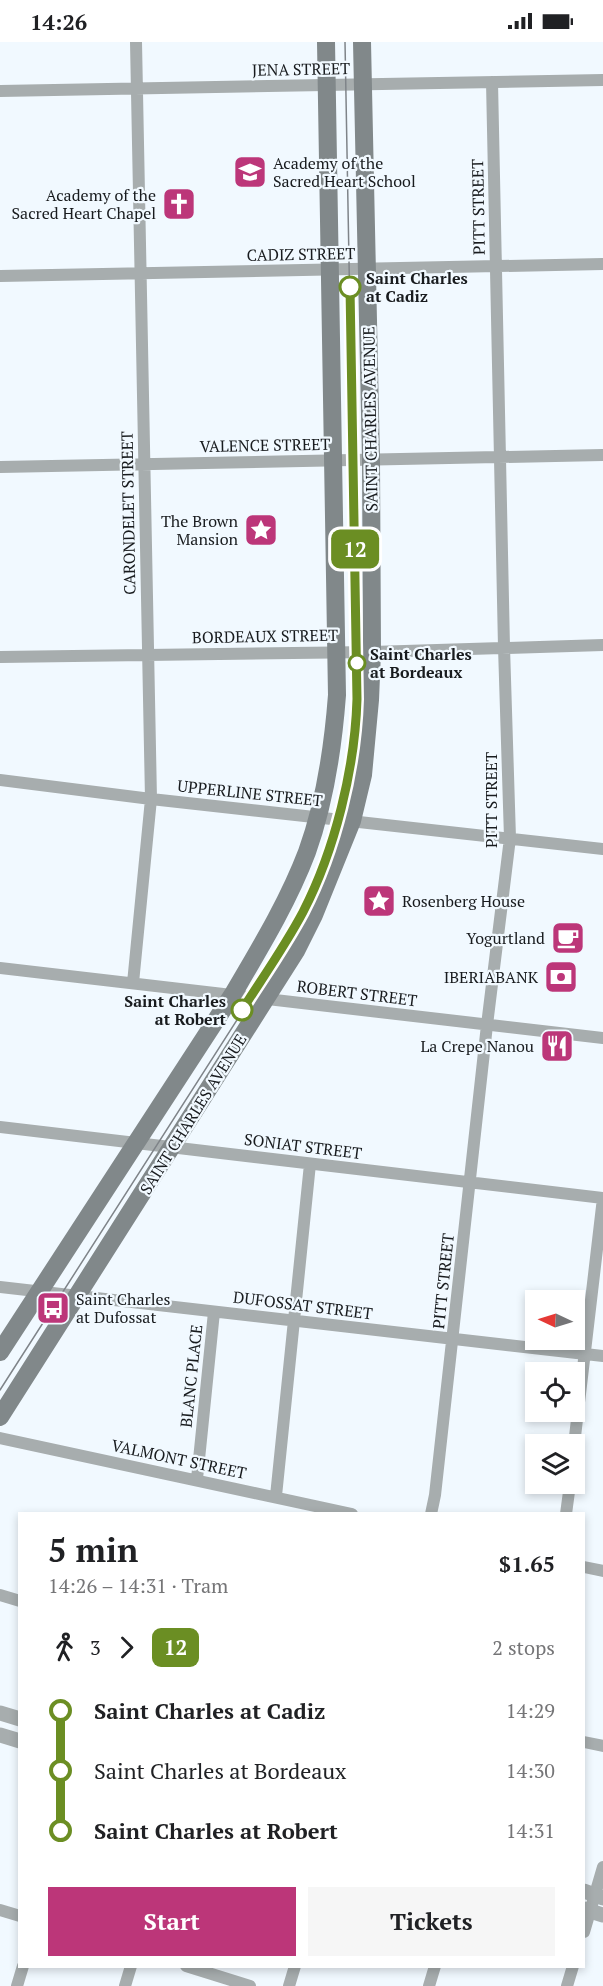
<!DOCTYPE html>
<html lang="en">
<head>
<meta charset="utf-8">
<style>
  :root { --surface:#fff; --page:#f6f6f6; --text:#202124; --muted:#757577; --accent:#bc3679 }
  body { margin:0; font-family:"PT Serif",serif; background:var(--page); color:var(--text); height:100vh; display:flex; flex-direction:column; font-size:22px; white-space:nowrap }
  * { box-sizing:border-box; margin:0 }
  p { font-size:20px; color:var(--muted) }
  .icon { flex:none; width:33px; height:33px; fill:none; stroke:currentColor; stroke-width:2; stroke-linecap:round; stroke-linejoin:round }
  .map { position:relative; flex:1; overflow:hidden }
  .drawer { position:absolute; left:18px; top:1470px; width:567px; height:456px; display:flex; flex-direction:column; background:var(--surface); border-radius:0px; box-shadow:0 3px 9px #0003 }
  .drawer>* { flex:none }
  .badge { padding:0 12px; border-radius:9px; font-size:21px; line-height:39px }
  .needle { width:39px; rotate:274deg }
  .buttons { position:absolute; left:525px; top:1248px; display:grid; gap:12px }
  .buttons a { display:grid; place-items:center; width:60px; height:60px; border-radius:0px; background:var(--surface); box-shadow:0 3px 9px #0003; font-size:30px }
  .map>.badge { position:absolute; translate:-50% -50%; box-shadow:0 0 0 3px #fff }
  .legs { display:flex; align-items:center; gap:9px; height:66px; padding:0 30px; font-size:20px }
  .legs p { margin-inline-start:auto }
  .head { display:flex; align-items:center; justify-content:space-between; height:102px; padding:0 30px }
  h1 { font-size:33px; font-weight:800; line-height:45px }
  .primary-button { display:flex; gap:12px; margin-top:auto; padding:12px 30px }
  .primary-button a { flex:1; height:69px; border-radius:0px; background:var(--accent); color:#fff; font-size:24px; font-weight:800; line-height:69px; text-align:center }
  .primary-button a+a { background:var(--page); color:var(--text) }
  ul { padding:0 30px; list-style:none }
  li { display:flex; align-items:center; gap:21px; height:60px; font-size:22px }
  li i { display:grid; place-items:center; width:9px; height:100%; margin:0 8px; background:currentColor }
  li i::after { content:''; width:15px; height:15px; margin:-8px; border:4px solid; border-radius:50%; background:var(--surface) }
  li p { margin-inline-start:auto }
  li:first-child i { background:linear-gradient(#0000 50%,currentColor 0) }
  li:last-child i { background:linear-gradient(currentColor 50%,#0000 0) }
  .status { display:flex; justify-content:space-between; align-items:center; height:42px; padding:0 30px; background:var(--surface); direction:ltr }
  .status svg { height:16px; fill:currentColor }
  .map>svg:first-child { display:block }
  .lines { fill:none; stroke-linecap:round; stroke-linejoin:round }
  .minor { stroke:#a7adae; stroke-width:12 }
  .tertiary { stroke:#a7adae; stroke-width:15 }
  .secondary { stroke:#81888a; stroke-width:18 }
  .tram { stroke:#7f8489; stroke-width:1.5 }
  .line-1-casing { stroke:#fff; stroke-width:14 }
  .line-1 { stroke:#6b8e23; stroke-width:9 }
  .stop-1-dot { fill:#fff; stroke:#6b8e23; stroke-width:3 }
  .labels { text-anchor:middle; stroke-width:4.5; stroke-linejoin:round; paint-order:stroke }
  .street-label { font-size:16px; fill:#181b1e; stroke:#f1f9ff }
  .poi-label { font-size:16px; fill:#181b1e; stroke:#f1f9ff; text-anchor:end }
  .stop-label { font-size:16px; font-weight:bold; fill:#181b1e; stroke:#f1f9ff; text-anchor:start }
</style>
</head>
<body>
<div class="status"><b>14:26</b><svg viewBox="0 0 49 12"><path d="M0 12V9h3v3zM5 12V6h3v6zM10 12V3h3v9zM15 12V0h3v12zM26 1h20v11H26zM47 4h2v5h-2z"/></svg></div>
<div class="map">
<svg width="603" height="1944" viewBox="0 0 603 1944">
  <rect width="100%" height="100%" fill="#f1f9ff"/>
  <g class="lines">
    <path class="minor" d="M 0,49 L 603,38
      M 0,234 L 603,222
      M 0,425 L 603,413
      M 0,615 L 372,610 L 603,603
      M 0,738 L 151,757 L 603,807
      M 0,926 L 603,996
      M 133,941 L 151,757 L 136,0
      M 0,1085 L 603,1156
      M 0,1245 L 603,1314
      M 0,1396 L 352,1472
      M 574,1403 L 603,1156
      M 197,1437 L 214,1270
      M 276,1454 L 310,1122
      M 431,1472 L 435,1453 L 487,983 L 510,796 L 504,605 L 492,40
      M 566,1472 L 570,1442
      M 584,1525 L 603,1529
      M 0,1553 L 20,1559
      M 584,1700 L 603,1704
      M 0,1868 L 20,1874
      M 584,1890 L 603,1825
      M 186,1924 L 250,1944
      M 17,1944 L 23,1924
      M 125,1944 L 131,1924
      M 289,1944 L 295,1924
      M 429,1944 L 435,1924
      M 567,1944 L 573,1924"/>
    <path class="tertiary" d="M 0,1671 L 20,1677
      M 0,1693 L 20,1699
      M 584,1849 L 603,1856
      M 584,1867 L 603,1873"/>
    <path class="secondary" d="M 0,1310 L 233,952 C 260,906 288,860 307,810 C 325,760 333,706 337,653 L 326,0
      M 0,1375 L 296,909 L 314,873 L 352,779 L 363,733 L 370,658 L 372,610 L 371,418 L 362,0"/>
    <path class="tram" d="M 0,1348 L 285,903 C 326,827 354,743 357,657 L 345,0"/>
  </g>
  <g class="lines">
    <g class="line-1-casing">
      <path id="line-1" d="M 242,968 C 263,935 285,904 303,870 C 335,808 355,726 357,657 L 350,245"/>
    </g>
    <use href="#line-1" class="line-1"/>
  </g>
  <defs>
    <g id="school-square" transform="scale(1.725)"><rect x="-9" y="-9" width="18" height="18" rx="4" fill="#bc3679" stroke="#f1f9ff"/><path d="M0-5L7-2L0 1L-7-2ZM-4 1L0 2.5L4 1V4Q0 6-4 4Z" fill="#fff"/></g>
    <g id="church-square" transform="scale(1.725)"><rect x="-9" y="-9" width="18" height="18" rx="4" fill="#bc3679" stroke="#f1f9ff"/><path d="M-1.2-6h2.4v3.5h3.3v2.4h-3.3V6h-2.4V-.1h-3.3v-2.4h3.3Z" fill="#fff"/></g>
    <g id="sight-square" transform="scale(1.725)"><rect x="-9" y="-9" width="18" height="18" rx="4" fill="#bc3679" stroke="#f1f9ff"/><path d="M0-6L1.8-2.2L6-1.7L2.9 1.2L3.7 5.4L0 3.3L-3.7 5.4L-2.9 1.2L-6-1.7L-1.8-2.2Z" fill="#fff"/></g>
    <g id="cafe-square" transform="scale(1.725)"><rect x="-9" y="-9" width="18" height="18" rx="4" fill="#bc3679" stroke="#f1f9ff"/><path d="M-5.5-4.5H6V0H3Q3 3.5 0 3.5H-2.5Q-5.5 3.5-5.5 0ZM3-3.2v2h1.7v-2ZM-6 4.5H4V6H-6Z" fill="#fff"/></g>
    <g id="bank-square" transform="scale(1.725)"><rect x="-9" y="-9" width="18" height="18" rx="4" fill="#bc3679" stroke="#f1f9ff"/><path d="M-6-4H6V4H-6ZM0-2.3a2.3 2.3 0 1 0 0 4.6a2.3 2.3 0 1 0 0-4.6Z" fill="#fff"/></g>
    <g id="restaurant-square" transform="scale(1.725)"><rect x="-9" y="-9" width="18" height="18" rx="4" fill="#bc3679" stroke="#f1f9ff"/><path d="M-5-6h1v4h1v-4h1v4h1v-4h1v5L-1.5 .5V6h-2V.5L-5-1ZM5-6V6H3V1.5H1.5Q1.5-4 5-6Z" fill="#fff"/></g>
    <g id="bus-square" transform="scale(1.725)"><rect x="-9" y="-9" width="18" height="18" rx="4" fill="#bc3679" stroke="#f1f9ff"/><path d="M-5-6H5V4H4V6H2V4H-2V6H-4V4H-5ZM-3.5-4V0h7V-4ZM-3.5 1.2v1.5H-2V1.2ZM2 1.2v1.5H3.5V1.2Z" fill="#fff"/></g>
  </defs>
  <g fill-rule="evenodd">
    <use href="#school-square" x="250" y="130"/>
    <use href="#church-square" x="179" y="162"/>
    <use href="#sight-square" x="261" y="488"/>
    <use href="#sight-square" x="379" y="859"/>
    <use href="#cafe-square" x="568" y="896"/>
    <use href="#bank-square" x="561" y="935"/>
    <use href="#restaurant-square" x="557" y="1004"/>
    <use href="#bus-square" x="53" y="1266"/>
  </g>
  <g class="stop-1-dot">
    <circle cx="350" cy="245" r="10"/>
    <circle cx="357" cy="621" r="8"/>
    <circle cx="242" cy="968" r="10"/>
  </g>
  <g class="labels">
    <g class="street-label">
      <text transform="translate(301 27) rotate(-1)" y="6">JENA STREET</text>
      <text transform="translate(478 165) rotate(-91)" y="6">PITT STREET</text>
      <text transform="translate(301 212) rotate(-1)" y="6">CADIZ STREET</text>
      <text transform="translate(370 377) rotate(-91)" y="6">SAINT CHARLES AVENUE</text>
      <text transform="translate(265 403) rotate(-1)" y="6">VALENCE STREET</text>
      <text transform="translate(128 471) rotate(-91)" y="6">CARONDELET STREET</text>
      <text transform="translate(265 594) rotate(-1)" y="6">BORDEAUX STREET</text>
      <text transform="translate(250 751) rotate(6)" y="6">UPPERLINE STREET</text>
      <text transform="translate(491 758) rotate(-90)" y="6">PITT STREET</text>
      <text transform="translate(357 951) rotate(7)" y="6">ROBERT STREET</text>
      <text transform="translate(193 1072) rotate(-58)" y="6">SAINT CHARLES AVENUE</text>
      <text transform="translate(303 1104) rotate(7)" y="6">SONIAT STREET</text>
      <text transform="translate(443 1239) rotate(-84)" y="6">PITT STREET</text>
      <text transform="translate(303 1263) rotate(7)" y="6">DUFOSSAT STREET</text>
      <text transform="translate(191 1334) rotate(-84)" y="6">BLANC PLACE</text>
      <text transform="translate(179 1417) rotate(12)" y="6">VALMONT STREET</text>
    </g>
    <g class="poi-label">
      <text x="273" y="127" text-anchor="start">Academy of the<tspan x="273" dy="18">Sacred Heart School</tspan></text>
      <text x="156" y="159">Academy of the<tspan x="156" dy="18">Sacred Heart Chapel</tspan></text>
      <text x="238" y="485">The Brown<tspan x="238" dy="18">Mansion</tspan></text>
      <text x="402" y="865" text-anchor="start">Rosenberg House</text>
      <text x="545" y="902">Yogurtland</text>
      <text x="538" y="941">IBERIABANK</text>
      <text x="534" y="1010">La Crepe Nanou</text>
      <text x="76" y="1263" text-anchor="start">Saint Charles<tspan x="76" dy="18">at Dufossat</tspan></text>
    </g>
    <g class="stop-label">
      <text x="366" y="242">Saint Charles<tspan x="366" dy="18">at Cadiz</tspan></text>
      <text x="370" y="618">Saint Charles<tspan x="370" dy="18">at Bordeaux</tspan></text>
      <text x="226" y="965" text-anchor="end">Saint Charles<tspan x="226" dy="18">at Robert</tspan></text>
    </g>
  </g>
</svg>
<div class="buttons">
<a><svg class="needle" viewBox="-14 -14 28 28"><path d="M0-13l5 13h-10z" fill="#e53935"/><path d="M0 13l5-13h-10z" fill="#757577"/></svg></a>
<a><svg class="icon" aria-label="locate" viewBox="0 0 24 24"><circle cx="12" cy="12" r="6"/><path d="M12 2v4M12 18v4M2 12h4M18 12h4"/></svg></a>
<a><svg class="icon" aria-label="layers" viewBox="0 0 24 24"><path d="M12 4l9 5-9 5-9-5zM3 14l9 5 9-5"/></svg></a>
</div>
<b class="badge" style="left:355px;top:507px;background:#6b8e23;color:#fff">12</b>
<section class="drawer">
<div class="head"><div><h1>5 min</h1><p>14:26 – 14:31 · Tram</p></div><b>$1.65</b></div>
<div class="legs"><svg class="icon" aria-label="walk" viewBox="0 0 24 24"><circle cx="13" cy="4" r="2"/><path d="M13 8l-2 6 4 7M11 14l-3 7M7 12l3-4h3l4 4"/></svg>3<svg class="icon" aria-label="forward" viewBox="0 0 24 24"><path d="M9 5l7 7-7 7"/></svg><b class="badge" style="background:#6b8e23;color:#fff">12</b><p>2 stops</p></div>
<ul>
<li><i style="color:#6b8e23"></i><b>Saint Charles at Cadiz</b><p>14:29</p></li>
<li><i style="color:#6b8e23"></i><span>Saint Charles at Bordeaux</span><p>14:30</p></li>
<li><i style="color:#6b8e23"></i><b>Saint Charles at Robert</b><p>14:31</p></li>
</ul>
<div class="primary-button"><a>Start</a><a>Tickets</a></div>
</section>
</div>
</body>
</html>
